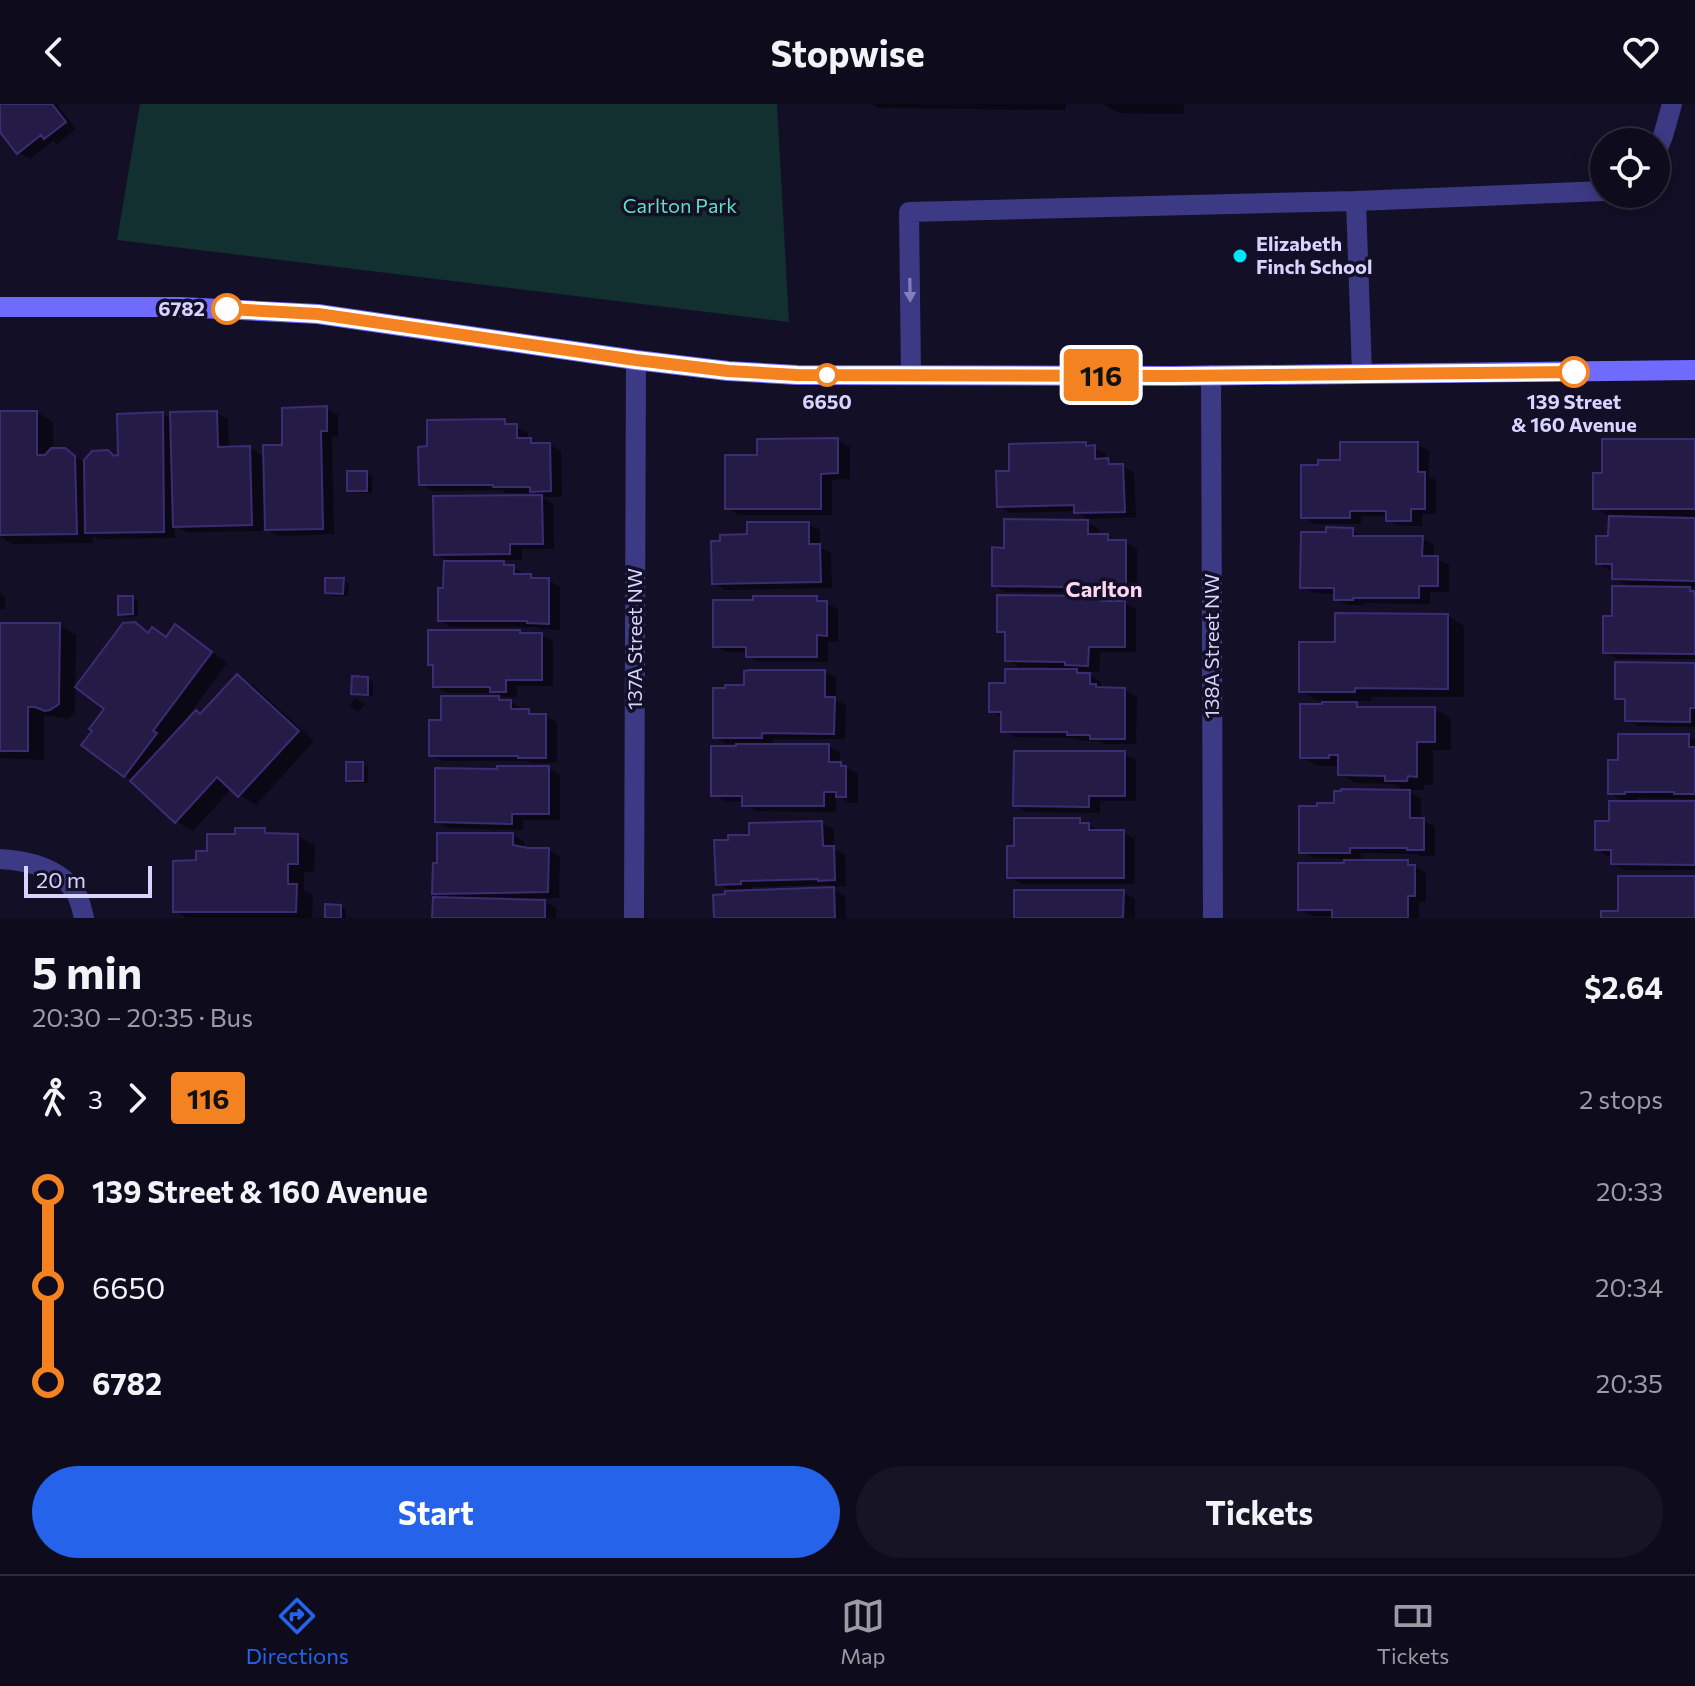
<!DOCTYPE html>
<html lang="en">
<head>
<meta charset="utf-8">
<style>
  :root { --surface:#0e0b1c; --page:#171425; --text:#f1f3f6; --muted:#9b9ba3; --line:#2e2b3b; --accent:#2563eb }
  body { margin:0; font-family:Commissioner,sans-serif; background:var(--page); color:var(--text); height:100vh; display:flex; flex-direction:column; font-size:30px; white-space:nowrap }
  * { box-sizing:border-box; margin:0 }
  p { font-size:26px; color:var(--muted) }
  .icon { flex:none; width:44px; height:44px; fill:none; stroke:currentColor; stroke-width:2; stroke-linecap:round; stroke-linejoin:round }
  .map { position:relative; height:814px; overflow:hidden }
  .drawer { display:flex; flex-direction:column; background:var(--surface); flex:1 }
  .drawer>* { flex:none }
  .badge { padding:0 16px; border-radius:6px; font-size:28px; line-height:52px }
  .buttons { position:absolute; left:1590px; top:24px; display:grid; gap:16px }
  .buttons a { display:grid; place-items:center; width:80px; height:80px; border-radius:50%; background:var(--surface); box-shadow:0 4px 20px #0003,0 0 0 2px var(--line); font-size:40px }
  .scale { position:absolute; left:24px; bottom:20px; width:128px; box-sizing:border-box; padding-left:8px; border:4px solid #d9d4ff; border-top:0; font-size:22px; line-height:28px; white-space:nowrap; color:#d9d4ff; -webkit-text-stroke:6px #130f26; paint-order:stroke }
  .map>.badge { position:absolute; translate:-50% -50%; box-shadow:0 0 0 4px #fff }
  .legs { display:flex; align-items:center; gap:12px; height:88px; padding:0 32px; font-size:26px }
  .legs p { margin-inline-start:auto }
  .summary { display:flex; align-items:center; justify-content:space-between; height:136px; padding:0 32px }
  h1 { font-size:44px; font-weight:700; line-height:60px }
  .action { display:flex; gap:16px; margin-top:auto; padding:16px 32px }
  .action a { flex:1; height:92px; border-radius:48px; background:var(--accent); color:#fff; font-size:32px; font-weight:700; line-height:92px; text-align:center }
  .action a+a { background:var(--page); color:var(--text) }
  ul { padding:0 32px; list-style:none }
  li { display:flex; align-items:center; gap:28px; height:96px; font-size:30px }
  li i { display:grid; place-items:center; width:12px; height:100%; margin:0 10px; background:currentColor }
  li i::after { content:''; width:20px; height:20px; margin:-10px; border:6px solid; border-radius:50%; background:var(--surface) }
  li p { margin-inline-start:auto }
  li:first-child i { background:linear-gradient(#0000 50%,currentColor 0) }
  li:last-child i { background:linear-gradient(currentColor 50%,#0000 0) }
  header { display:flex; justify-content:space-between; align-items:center; height:104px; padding:0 32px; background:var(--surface); font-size:36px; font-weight:700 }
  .tabs { display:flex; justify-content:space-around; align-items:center; height:112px; border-top:2px solid var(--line); background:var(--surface); font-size:22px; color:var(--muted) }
  .tabs a { display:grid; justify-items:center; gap:4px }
  .tabs .current { color:var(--accent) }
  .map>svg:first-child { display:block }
  .green { fill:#12302f }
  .shadow { fill:#0007 }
  .building { fill:#241b47; stroke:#3b2d73; stroke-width:2 }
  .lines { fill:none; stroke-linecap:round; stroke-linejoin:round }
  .lane { stroke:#3d3a85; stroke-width:20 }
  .street { stroke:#3d3a85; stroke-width:20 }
  .secondary { stroke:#6f6bff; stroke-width:20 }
  .oneway { fill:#837fbc }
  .line-1-casing { stroke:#fff; stroke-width:18 }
  .line-1 { stroke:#f58220; stroke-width:12 }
  .poi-dot { fill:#00e5ff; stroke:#130f26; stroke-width:3 }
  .stop-1-dot { fill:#fff; stroke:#f58220; stroke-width:4 }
  .labels { text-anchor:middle; stroke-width:7; stroke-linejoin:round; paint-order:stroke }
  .park-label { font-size:20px; fill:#5fe0c0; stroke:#130f26 }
  .poi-label { font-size:20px; font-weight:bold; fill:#d9d4ff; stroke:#130f26; text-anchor:start }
  .stop-label { font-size:20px; font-weight:bold; fill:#d9d4ff; stroke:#130f26 }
  .street-label { font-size:20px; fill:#d9d4ff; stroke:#130f26 }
  .neighbourhood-label { font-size:22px; font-weight:bold; fill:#ffd6f0; stroke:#130f26 }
</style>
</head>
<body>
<header><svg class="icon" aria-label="back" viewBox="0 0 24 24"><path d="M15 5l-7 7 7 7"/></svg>Stopwise<svg class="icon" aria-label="heart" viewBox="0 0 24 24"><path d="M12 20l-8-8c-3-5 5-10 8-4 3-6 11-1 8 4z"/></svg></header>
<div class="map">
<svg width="1695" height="814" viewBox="0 0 1695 814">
  <rect width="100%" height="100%" fill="#130f26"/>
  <path class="green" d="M 140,0 L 777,0 L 789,218 L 117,136 Z"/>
  <path class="shadow" d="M 0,0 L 61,0 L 58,2 L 76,25 L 57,40 L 53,37 L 30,55 L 18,48 L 0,25 Z
    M 872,0 L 1066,0 L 1066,6 L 878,4 Z
    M 1103,0 L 1184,0 L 1183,10 L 1119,9 Z
    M 326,304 L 338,311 L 338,333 L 332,333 L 334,430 L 278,432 L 263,423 L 263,427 L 186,428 L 175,422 L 175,434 L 98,435 L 93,431 L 93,439 L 12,440 L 0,432 L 0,308 L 37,308 L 53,318 L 53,346 L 64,346 L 85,359 L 108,348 L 118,353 L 163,310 L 172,316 L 216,309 L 228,315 L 229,345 L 250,344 L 265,353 L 284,343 Z
    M 504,317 L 528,329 L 528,336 L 538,341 L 550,341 L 561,347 L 562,393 L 542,393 L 553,400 L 554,445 L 522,445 L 522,456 L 499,456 L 525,470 L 525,472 L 530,472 L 538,476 L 548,476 L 560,483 L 560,526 L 541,525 L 537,523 L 451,523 L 440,516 L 452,459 L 436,450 L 435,394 L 544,393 L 536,389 L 506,389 L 502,386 L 432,387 L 421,380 Z
    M 838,336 L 850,343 L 850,375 L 832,376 L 832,411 L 739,411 L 727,404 L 759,353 Z
    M 1695,337 L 1695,483 L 1685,482 L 1695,488 L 1695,555 L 1617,555 L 1605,548 L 1614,514 L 1632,484 L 1614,474 L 1614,466 L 1609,466 L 1598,459 L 1610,434 L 1611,413 L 1595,404 L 1604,371 Z
    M 1086,340 L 1106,350 L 1106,356 L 1118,362 L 1122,362 L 1134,369 L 1136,413 L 1087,415 L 1074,407 L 1010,409 L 999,402 L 1011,369 Z
    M 1417,340 L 1429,347 L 1429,373 L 1436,376 L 1436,410 L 1422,410 L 1422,422 L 1399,422 L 1388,416 L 1388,412 L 1361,412 L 1361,420 L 1315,420 L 1303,413 L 1320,363 Z
    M 366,369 L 372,372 L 372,389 L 355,389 L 349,386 Z
    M 1087,418 L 1099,425 L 1099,432 L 1107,432 L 1117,438 L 1126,438 L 1137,445 L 1137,489 L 1005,488 L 994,481 L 1006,446 Z
    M 808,420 L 820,426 L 820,443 L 831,449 L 832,484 L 726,486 L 714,479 L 749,432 Z
    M 1352,426 L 1364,433 L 1422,434 L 1434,441 L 1434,454 L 1449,461 L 1449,488 L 1430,488 L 1430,500 L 1364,499 L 1364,501 L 1348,501 L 1336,495 L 1336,490 L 1314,489 L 1302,483 L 1328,430 Z
    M 344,476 L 349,480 L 348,492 L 332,492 L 327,488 Z
    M 0,490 L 5,493 L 5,505 L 0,505 Z
    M 132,494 L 138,497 L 138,512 L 126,513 L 120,510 Z
    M 816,494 L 838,505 L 838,538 L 828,537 L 828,558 L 760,558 L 748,552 L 748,548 L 727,548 L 715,542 Z
    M 1102,494 L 1110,499 L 1124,499 L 1136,505 L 1136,548 L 1100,548 L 1099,568 L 1075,567 L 1084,571 L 1090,571 L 1101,578 L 1101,586 L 1125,586 L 1137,593 L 1136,640 L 1104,640 L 1098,637 L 1081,637 L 1076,634 L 1014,633 L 1003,626 L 1003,614 L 991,607 L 1007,581 L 1048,567 L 1048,563 L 1019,563 L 1007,556 L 1007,532 L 999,527 Z
    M 1448,512 L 1464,522 L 1464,593 L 1371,593 L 1371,597 L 1350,597 L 1364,605 L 1434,605 L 1451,614 L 1451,646 L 1433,646 L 1433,681 L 1424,681 L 1423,686 L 1406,686 L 1421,695 L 1421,716 L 1435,722 L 1435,752 L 1421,752 L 1417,750 L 1361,749 L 1361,758 L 1407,758 L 1426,769 L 1426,798 L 1419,798 L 1419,814 L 1334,814 L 1334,812 L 1312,812 L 1300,805 L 1346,761 L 1346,755 L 1313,754 L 1301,747 L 1407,688 L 1394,680 L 1356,679 L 1340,670 L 1340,662 L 1318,662 L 1302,653 L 1348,601 L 1348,597 L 1318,597 L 1301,587 L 1337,540 Z
    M 134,520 L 150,529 L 167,534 L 176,523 L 192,532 L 227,559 L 183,619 L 185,621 L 202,612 L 238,572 L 254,582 L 314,637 L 256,701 L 240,691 L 232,684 L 193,727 L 176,717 L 134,677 L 125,671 L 107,604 Z
    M 0,521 L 59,521 L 76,531 L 75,608 L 68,615 L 44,611 L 44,656 L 0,654 Z
    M 520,528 L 525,531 L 542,531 L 553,538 L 553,582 L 517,582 L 517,593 L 503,593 L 496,589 L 447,589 L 435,582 L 435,564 L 430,560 Z
    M 1695,561 L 1695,623 L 1638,622 L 1627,616 L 1627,599 L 1617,594 Z
    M 825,568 L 836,574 L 836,596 L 846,601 L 845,635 L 773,635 L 773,642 L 829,642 L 840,649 L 840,660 L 858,670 L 858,699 L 850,699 L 841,694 L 836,694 L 836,708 L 756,707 L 744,700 L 744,698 L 725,697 L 713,690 L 738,644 L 738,640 L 726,640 L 715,633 L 727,586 Z
    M 368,575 L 373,578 L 373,592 L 357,592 L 353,589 Z
    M 356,594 L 365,600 L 358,608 L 349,601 Z
    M 498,594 L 506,598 L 510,598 L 522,605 L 522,607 L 528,607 L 537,612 L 545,612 L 557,618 L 557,659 L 532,659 L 528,657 L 443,657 L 431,651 L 443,618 Z
    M 1688,632 L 1695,636 L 1695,695 L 1637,694 L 1636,699 L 1695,699 L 1695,766 L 1625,766 L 1613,759 L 1613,752 L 1608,752 L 1597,745 L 1611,719 L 1627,699 L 1610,689 L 1620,658 Z
    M 1124,649 L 1136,656 L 1136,697 L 1100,697 L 1100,709 L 1027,708 L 1015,701 Z
    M 362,660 L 368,663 L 368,679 L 354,679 L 348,676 Z
    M 548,664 L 560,671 L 560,716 L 523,716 L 523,726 L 448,724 L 437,717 Z
    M 1079,716 L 1101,727 L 1123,728 L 1135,735 L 1135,780 L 1021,780 L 1009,773 L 1016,744 Z
    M 822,719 L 834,726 L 834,745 L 845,751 L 846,782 L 832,783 L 828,781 L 752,783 L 752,788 L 834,785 L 845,792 L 846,814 L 716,814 L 734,789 L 718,779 L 751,733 Z
    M 264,726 L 273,732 L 298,732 L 315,742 L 314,768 L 304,768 L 304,787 L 313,791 L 312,814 L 187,814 L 175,807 L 198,758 L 237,732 Z
    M 512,731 L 524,737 L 524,746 L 548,746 L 560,753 L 559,794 L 539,794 L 556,804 L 556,814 L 434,814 L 446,796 L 434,789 Z
    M 1123,788 L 1135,795 L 1135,814 L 1016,814 Z
    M 341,802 L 346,806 L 346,814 L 327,814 Z"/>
  <path class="building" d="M 0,0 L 52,0 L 66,18 L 44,35 L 41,31 L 17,50 L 0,28 Z
    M 327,302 L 327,327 L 321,327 L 323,425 L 265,426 L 263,341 L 282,341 L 282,304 Z
    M 0,307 L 37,307 L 37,351 L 45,351 L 51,344 L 65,344 L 75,352 L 77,430 L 0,431 Z
    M 217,307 L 218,343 L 250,342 L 252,421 L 173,423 L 170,308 Z
    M 163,308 L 164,428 L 85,429 L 84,356 L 92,347 L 108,346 L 114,352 L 118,351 L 117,310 Z
    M 505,315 L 505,320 L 517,320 L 517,334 L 531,334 L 531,339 L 550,339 L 551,387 L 530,388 L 530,383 L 493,383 L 493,381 L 419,381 L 418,343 L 427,342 L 427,316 Z
    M 838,334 L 838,369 L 821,370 L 821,405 L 725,405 L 725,351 L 757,351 L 757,335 Z
    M 1602,335 L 1695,335 L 1695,405 L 1593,405 L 1593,369 L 1602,369 Z
    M 1086,338 L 1086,342 L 1095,341 L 1095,355 L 1108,354 L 1109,360 L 1123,360 L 1125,408 L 1074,409 L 1074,401 L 997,403 L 996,367 L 1009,367 L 1009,340 Z
    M 1340,338 L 1418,338 L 1418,368 L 1425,368 L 1425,405 L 1411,405 L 1411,417 L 1386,417 L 1386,407 L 1350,407 L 1350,414 L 1301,414 L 1301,361 L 1318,361 L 1318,356 L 1340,356 Z
    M 347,367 L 367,367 L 367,387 L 347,387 Z
    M 542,391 L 543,440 L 510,440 L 510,450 L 434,451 L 433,392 Z
    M 1609,412 L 1695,414 L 1695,477 L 1612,475 L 1612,460 L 1596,460 L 1596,432 L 1608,432 Z
    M 1004,415 L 1088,416 L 1088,430 L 1108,430 L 1108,436 L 1126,436 L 1126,484 L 992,482 L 992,443 L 1004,444 Z
    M 747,418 L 809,418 L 809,440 L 820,440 L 821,478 L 712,480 L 711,437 L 720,437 L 720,431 L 747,430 Z
    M 1326,423 L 1353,424 L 1353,432 L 1423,432 L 1422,452 L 1438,452 L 1438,482 L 1419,482 L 1419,494 L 1353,494 L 1353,496 L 1334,496 L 1334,484 L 1300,484 L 1301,428 L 1326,428 Z
    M 444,457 L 504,457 L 504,461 L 514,461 L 514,470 L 531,470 L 531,474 L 549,474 L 549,520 L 527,519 L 527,517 L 438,517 L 438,484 L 443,484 Z
    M 325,474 L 344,474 L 343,490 L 325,489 Z
    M 1612,482 L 1690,483 L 1690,487 L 1694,487 L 1695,499 L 1695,550 L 1603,549 L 1603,512 L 1612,512 Z
    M 997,491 L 1102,492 L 1102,497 L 1125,497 L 1125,543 L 1089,543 L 1088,562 L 1065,561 L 1065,558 L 1005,557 L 1005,528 L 997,528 Z
    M 118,492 L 133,492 L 133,510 L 118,511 Z
    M 753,492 L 817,492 L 817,497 L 827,497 L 827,532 L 817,531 L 817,553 L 746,553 L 746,543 L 713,543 L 713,496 L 753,496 Z
    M 1335,509 L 1448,510 L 1448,585 L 1355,584 L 1355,588 L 1299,588 L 1299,538 L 1335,538 Z
    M 135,518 L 148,529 L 152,523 L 166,533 L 175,520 L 212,548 L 153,627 L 157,629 L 124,673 L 81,641 L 92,627 L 89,625 L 104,605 L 75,583 L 123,519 Z
    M 0,519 L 60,519 L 59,600 L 50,606 L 45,607 L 35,603 L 28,603 L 28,647 L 0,647 Z
    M 428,526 L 520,526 L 520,529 L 542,529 L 542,576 L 506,576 L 506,588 L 490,588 L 490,583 L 433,583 L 433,561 L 428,561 Z
    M 1615,558 L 1695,559 L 1695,604 L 1690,604 L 1690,618 L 1625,617 L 1625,595 L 1615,595 Z
    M 1005,565 L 1077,565 L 1077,569 L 1090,569 L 1090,580 L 1096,580 L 1096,583 L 1125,584 L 1125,635 L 1090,635 L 1090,631 L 1067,631 L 1067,628 L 1001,628 L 1001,608 L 989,608 L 989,579 L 1005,579 Z
    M 749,566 L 825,566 L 825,593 L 835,593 L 834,630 L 762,629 L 762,634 L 713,634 L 713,584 L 725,584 L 725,581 L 744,581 L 744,567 Z
    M 237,570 L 299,627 L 238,693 L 217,673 L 175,719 L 130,677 L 196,606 L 200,610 Z
    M 352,572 L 368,573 L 368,591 L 351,590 Z
    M 441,592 L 499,592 L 499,596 L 511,596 L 511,605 L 529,605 L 529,610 L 546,610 L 546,654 L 518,654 L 518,652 L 429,652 L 429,616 L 441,616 Z
    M 1322,598 L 1357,598 L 1357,603 L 1435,603 L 1435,638 L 1417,638 L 1417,673 L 1408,672 L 1407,677 L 1385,677 L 1385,672 L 1338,671 L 1338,651 L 1329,651 L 1329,654 L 1300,654 L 1300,600 L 1322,600 Z
    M 1618,630 L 1689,630 L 1689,643 L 1695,643 L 1695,690 L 1674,690 L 1674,688 L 1625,688 L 1625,690 L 1608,690 L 1608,656 L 1618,656 Z
    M 736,640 L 829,640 L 829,658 L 841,658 L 841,662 L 846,662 L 846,693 L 836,693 L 836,688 L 824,688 L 824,702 L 742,702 L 742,692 L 711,692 L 711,642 L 736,642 Z
    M 1014,647 L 1125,647 L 1125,692 L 1089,692 L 1089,703 L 1013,702 Z
    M 346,658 L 363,658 L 363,677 L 346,677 Z
    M 497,662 L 549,662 L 549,710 L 512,710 L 512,720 L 435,718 L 435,664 L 497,665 Z
    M 1341,685 L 1410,686 L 1410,714 L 1424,714 L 1424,746 L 1407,746 L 1407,744 L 1350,744 L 1350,749 L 1299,749 L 1299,702 L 1317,702 L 1317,699 L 1334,699 L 1334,687 L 1341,687 Z
    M 1609,697 L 1695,697 L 1695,761 L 1611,760 L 1611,746 L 1595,746 L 1595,717 L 1609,717 Z
    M 1014,714 L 1080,714 L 1080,719 L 1089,719 L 1089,726 L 1124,726 L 1124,774 L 1007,774 L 1007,742 L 1014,742 Z
    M 822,717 L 823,742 L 834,742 L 835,776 L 818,777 L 818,775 L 741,777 L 741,780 L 716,781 L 714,736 L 728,736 L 728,731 L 749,731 L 749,719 Z
    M 235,724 L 265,724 L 265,729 L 298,730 L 298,760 L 288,760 L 288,780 L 297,780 L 296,808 L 173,808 L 173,757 L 196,756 L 196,747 L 207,747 L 207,730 L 235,730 Z
    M 437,729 L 513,729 L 513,741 L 528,744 L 549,744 L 548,788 L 432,790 L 433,759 L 437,759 Z
    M 1344,756 L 1408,756 L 1408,761 L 1415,761 L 1415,792 L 1408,792 L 1408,814 L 1332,814 L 1332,806 L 1298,806 L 1298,759 L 1344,759 Z
    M 1618,772 L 1695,772 L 1695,814 L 1601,814 L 1601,807 L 1618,807 Z
    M 834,783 L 835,814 L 714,814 L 713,791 L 725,790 L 725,787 Z
    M 1014,786 L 1124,786 L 1123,814 L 1014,814 Z
    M 433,793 L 545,796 L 545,814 L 432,814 Z
    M 325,800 L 341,801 L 341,814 L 325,814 Z"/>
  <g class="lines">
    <path class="lane" d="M 1656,49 L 1663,32 L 1672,0
      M 1362,269 L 1356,97 L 1604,87
      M 911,271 L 909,108 L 1356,97"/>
    <path class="street" d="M 1211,271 L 1213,814
      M 0,755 C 28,757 59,763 76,789 C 80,796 82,806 84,814
      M 634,814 L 636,256"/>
    <path class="secondary" d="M 0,203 L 180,203 L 318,210 L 636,256 L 728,267 L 797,271 L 1173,272 L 1695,266"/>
  </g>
  <defs><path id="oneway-solid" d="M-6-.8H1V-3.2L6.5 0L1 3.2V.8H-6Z" transform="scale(2)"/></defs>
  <use class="oneway" href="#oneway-solid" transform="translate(910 186) rotate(89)"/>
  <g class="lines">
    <g class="line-1-casing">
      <path id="line-1" d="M 227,205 L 318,210 L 636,256 L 728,267 L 797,271 L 1173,272 L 1574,268"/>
    </g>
    <use href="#line-1" class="line-1"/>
  </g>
  <circle class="poi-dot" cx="1240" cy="152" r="8"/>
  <g class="stop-1-dot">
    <circle cx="227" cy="205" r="14"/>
    <circle cx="1574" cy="268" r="14"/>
    <circle cx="827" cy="271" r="10"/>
  </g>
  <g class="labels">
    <g class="park-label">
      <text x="680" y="109">Carlton Park</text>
    </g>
    <g class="poi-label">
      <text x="1256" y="147">Elizabeth<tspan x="1256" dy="23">Finch School</tspan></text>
    </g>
    <g class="stop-label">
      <text x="205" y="212" text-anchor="end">6782</text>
      <text x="827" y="305">6650</text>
      <text x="1574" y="305">139 Street<tspan x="1574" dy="23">&amp; 160 Avenue</tspan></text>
    </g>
    <g class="street-label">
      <text transform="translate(635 535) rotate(-90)" y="7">137A Street NW</text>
      <text transform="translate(1212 542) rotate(-90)" y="7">138A Street NW</text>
    </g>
    <g class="neighbourhood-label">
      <text x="1104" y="493">Carlton</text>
    </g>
  </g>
</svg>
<div class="buttons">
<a><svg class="icon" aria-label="locate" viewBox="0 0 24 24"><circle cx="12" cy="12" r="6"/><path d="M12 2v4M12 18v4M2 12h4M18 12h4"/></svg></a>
</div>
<div class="scale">20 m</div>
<b class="badge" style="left:1101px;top:271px;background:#f58220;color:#111">116</b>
</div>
<section class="drawer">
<div class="summary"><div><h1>5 min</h1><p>20:30 – 20:35 · Bus</p></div><b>$2.64</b></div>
<div class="legs"><svg class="icon" aria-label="walk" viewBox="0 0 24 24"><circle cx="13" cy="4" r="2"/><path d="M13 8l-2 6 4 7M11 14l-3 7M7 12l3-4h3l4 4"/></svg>3<svg class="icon" aria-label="forward" viewBox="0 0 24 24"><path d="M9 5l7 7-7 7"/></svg><b class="badge" style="background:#f58220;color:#111">116</b><p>2 stops</p></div>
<ul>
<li><i style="color:#f58220"></i><b>139 Street &amp; 160 Avenue</b><p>20:33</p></li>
<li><i style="color:#f58220"></i><span>6650</span><p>20:34</p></li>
<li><i style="color:#f58220"></i><b>6782</b><p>20:35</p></li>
</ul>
<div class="action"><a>Start</a><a>Tickets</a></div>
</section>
<nav class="tabs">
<a class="current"><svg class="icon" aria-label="directions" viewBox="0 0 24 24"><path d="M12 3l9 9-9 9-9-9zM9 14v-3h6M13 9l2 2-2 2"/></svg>Directions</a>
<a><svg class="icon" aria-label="map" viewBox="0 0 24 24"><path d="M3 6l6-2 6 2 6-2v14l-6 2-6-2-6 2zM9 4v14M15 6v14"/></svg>Map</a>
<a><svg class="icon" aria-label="tickets" viewBox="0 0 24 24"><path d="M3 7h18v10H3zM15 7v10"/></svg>Tickets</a>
</nav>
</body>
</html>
